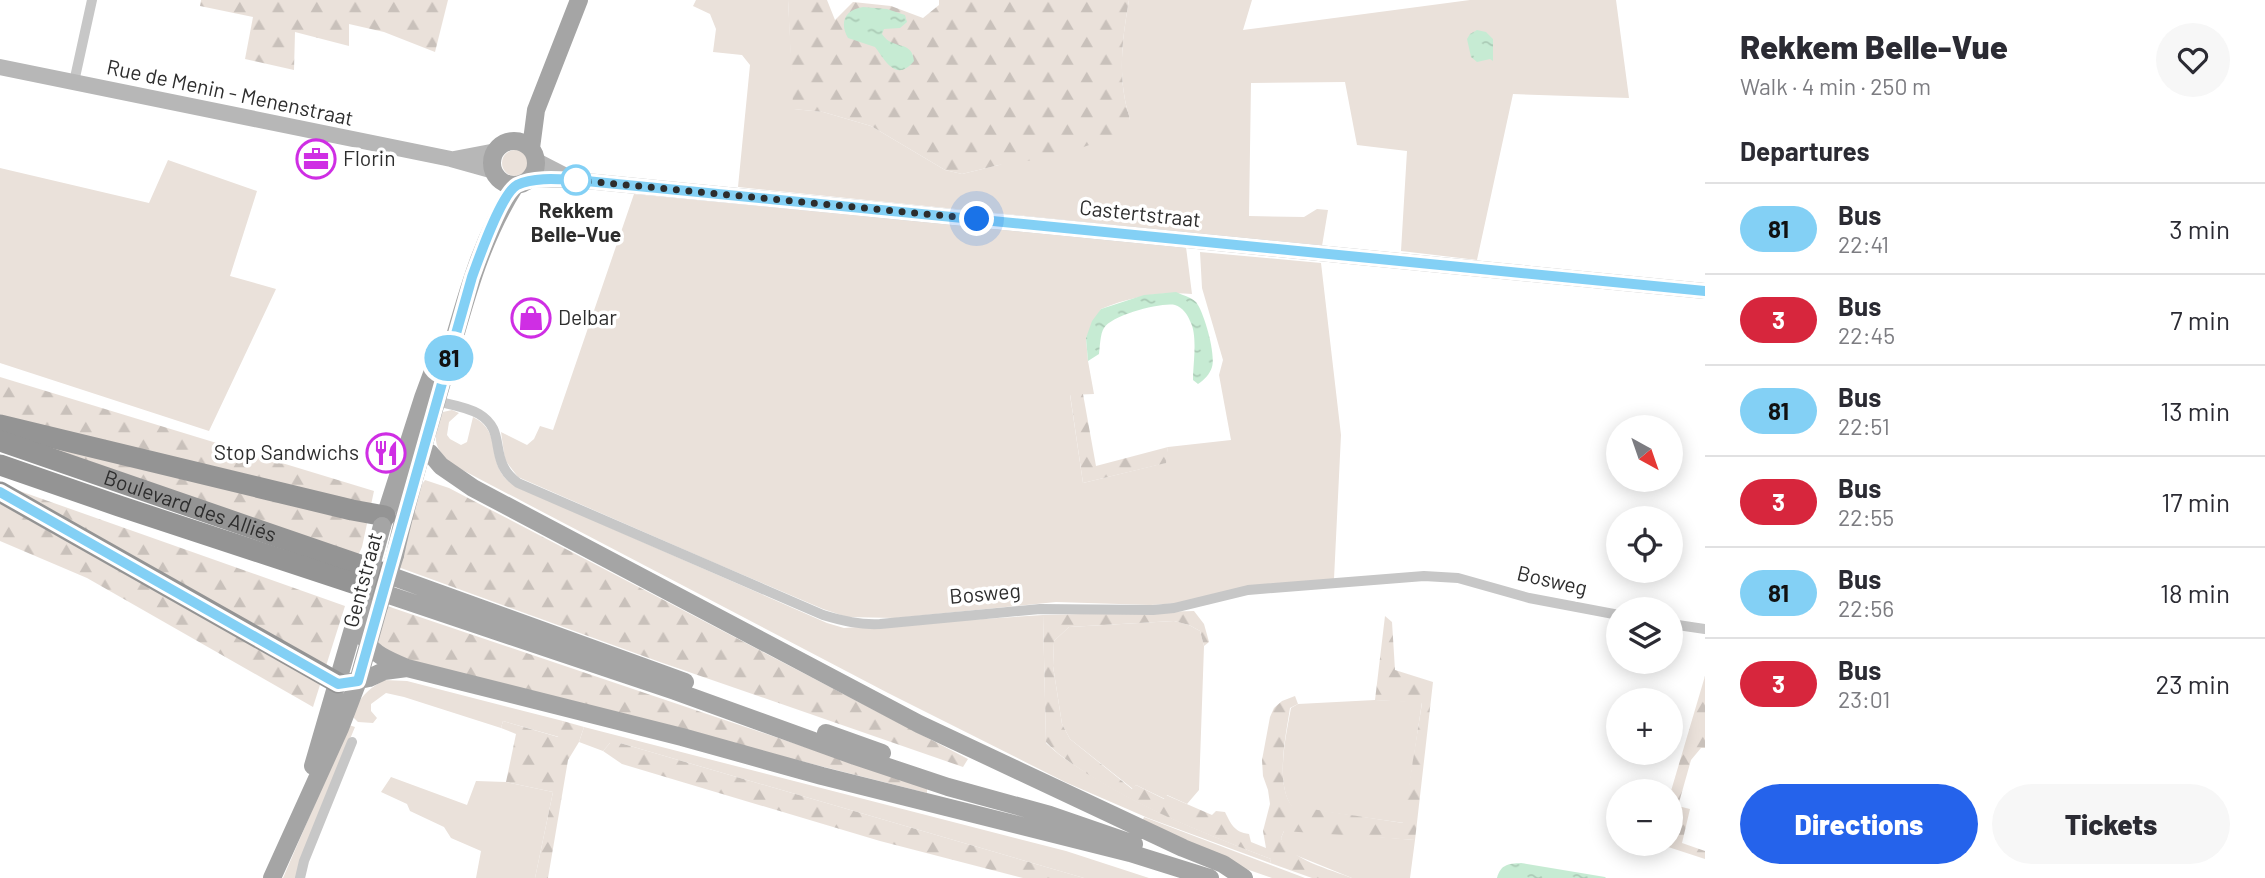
<!DOCTYPE html>
<html lang="en">
<head>
<meta charset="utf-8">
<style>
  :root { --surface:#fff; --page:#f7f7f7; --text:#2b2b33; --muted:#7c7c81; --line:#e1e1e2; --accent:#2563eb }
  body { margin:0; font-family:Barlow,sans-serif; background:var(--page); color:var(--text); height:100vh; display:flex; flex-direction:column; font-size:26px; white-space:nowrap }
  * { box-sizing:border-box; margin:0 }
  p { font-size:23px; color:var(--muted) }
  .icon { flex:none; width:38px; height:38px; fill:none; stroke:currentColor; stroke-width:2; stroke-linecap:round; stroke-linejoin:round }
  .map { position:relative; flex:1; overflow:hidden }
  .side { display:flex; flex-direction:column; background:var(--surface); width:560px }
  .side>* { flex:none }
  .badge { padding:0 14px; border-radius:23px; font-size:24px; line-height:46px }
  .needle { width:46px; rotate:140deg }
  .tools { position:absolute; left:1606px; top:415px; display:grid; gap:14px }
  .tools a { display:grid; place-items:center; width:77px; height:77px; border-radius:50%; background:var(--surface); box-shadow:0 4px 18px #0003; font-size:35px }
  .you { position:absolute; width:35px; height:35px; margin:-18px; border:5px solid #fff; border-radius:50%; background:#1a73e8; box-shadow:0 0 0 10px #1a73e833 }
  .map>.badge { position:absolute; translate:-50% -50%; box-shadow:0 0 0 4px #fff }
  h2 { padding:0 35px; font-size:26px; line-height:63px }
  .round { display:grid; place-items:center; flex:none; width:74px; height:74px; border-radius:37px; background:var(--page) }
  .summary { display:flex; align-items:center; justify-content:space-between; height:119px; padding:0 35px }
  h1 { font-size:33px; font-weight:800; line-height:52px }
  .button { display:flex; gap:14px; margin-top:auto; padding:14px 35px }
  .button a { flex:1; height:80px; border-radius:42px; background:var(--accent); color:#fff; font-size:28px; font-weight:800; line-height:80px; text-align:center }
  .button a+a { background:var(--page); color:var(--text) }
  ul { padding:0; list-style:none }
  li { display:flex; align-items:center; gap:21px; height:91px; padding:0 35px; border-top:2px solid var(--line) }
  li div { flex:1 }
  li b { display:block; font-size:26px }
  li em { font-style:normal }
  li .badge { min-width:77px; font-weight:700; text-align:center }
  main { display:flex; flex:1; min-height:0 }
  .map>svg:first-child { display:block }
  .grass { fill:#eae1da }
  .forest { fill:url(#forest-firs) }
  .water { fill:url(#water-ripples) }
  .lines { fill:none; stroke-linecap:round; stroke-linejoin:round }
  .street { stroke:#c7c7c7; stroke-width:10 }
  .secondary { stroke:#b7b7b7; stroke-width:16 }
  .primary { stroke:#a5a5a5; stroke-width:18 }
  .highway { stroke:#949494; stroke-width:21 }
  .primary-bridge { stroke:#a5a5a5; stroke-width:18 }
  .line-casing { stroke:#fff; stroke-width:16 }
  .line { stroke:#83d0f5; stroke-width:10 }
  .walk { stroke:#2d2d2d; stroke-width:7; stroke-dasharray:0 12.6 }
  .stop-dot { fill:#fff; stroke:#83d0f5; stroke-width:3.5 }
  .labels { text-anchor:middle; stroke-width:7; stroke-linejoin:round; paint-order:stroke }
  .street-label { font-size:21px; fill:#2d2d2d; stroke:#fff }
  .poi-label { font-size:21px; fill:#2d2d2d; stroke:#fff; text-anchor:start }
  .stop-label { font-size:21px; font-weight:bold; fill:#2d2d2d; stroke:#fff }
</style>
</head>
<body>
<main>
<div class="map">
<svg width="1705" height="878" viewBox="0 0 1705 878">
  <defs>
    <pattern id="forest-firs" width="22" height="20" patternUnits="userSpaceOnUse" patternTransform="scale(1.75)"><rect width="22" height="20" fill="#eae1da"/><path d="M5 1l3.5 6h-7zM16 11l3.5 6h-7z" fill="#c9c1bb"/></pattern>
    <pattern id="water-ripples" width="26" height="14" patternUnits="userSpaceOnUse" patternTransform="scale(1.75)"><rect width="26" height="14" fill="#c6ebd3"/><path d="M2 4q2-2 4 0t4 0M15 11q2-2 4 0t4 0" fill="none" stroke="#aacab5"/></pattern>
  </defs>
  <rect width="100%" height="100%" fill="#fff"/>
  <path class="grass" d="M 696,0 L 788,0 L 794,109 L 823,112 L 871,126 L 945,170 L 962,174 L 999,165 L 1130,119 C 1117,80 1122,40 1129,0 L 1252,0 L 1243,30 L 1470,0 L 1616,0 L 1629,98 L 1513,94 L 1477,260 L 1401,251 L 1407,151 L 1357,145 L 1345,82 L 1251,83 L 1249,216 L 1304,217 L 1317,209 L 1328,210 L 1322,246 L 738,187 L 750,65 L 742,55 L 713,52 L 716,29 L 710,14 L 693,6 Z
    M502 163a13 13 0 1 1 26 0a13 13 0 1 1-26 0Z
    M 168,160 L 257,191 L 230,276 L 276,289 L 209,431 L 0,363 L 0,168 L 149,203 Z
    M 634,194 L 1186,247 L 1192,294 C 1160,291 1130,297 1101,309 L 1086,338 L 1088,361 L 1094,394 L 1070,395 L 1083,483 L 1165,463 L 1168,447 L 1231,440 L 1219,375 L 1223,360 L 1202,288 L 1200,252 L 1321,263 L 1341,435 L 1334,579 L 1179,603 L 1151,605 L 1056,602 L 896,618 L 847,617 L 823,609 L 715,563 L 518,477 L 505,460 L 501,432 L 527,445 L 534,439 L 540,426 L 553,430 Z
    M 452,410 L 459,413 L 449,422 L 447,435 L 450,439 L 461,445 L 467,442 L 473,417 C 506,433 482,466 515,486 L 827,623 L 844,628 L 1043,615 L 1046,743 C 1059,756 1074,765 1090,775 C 1147,811 1209,835 1271,859 L 1270,863 L 1148,818 L 1065,782 L 888,693 L 453,465 C 431,446 433,437 443,412 Z
    M 1174,621 L 1189,625 L 1200,631 L 1204,646 L 1199,790 L 1187,804 L 1167,795 L 1165,799 L 1136,785 L 1133,789 L 1070,739 L 1062,724 L 1053,666 L 1054,641 L 1069,627 Z
    M 384,680 L 407,681 L 563,721 L 559,737 L 503,721 L 501,728 L 404,697 L 386,693 L 371,704 L 371,711 L 377,718 L 373,723 L 358,722 L 353,717 C 358,698 368,689 384,680 Z
    M 1375,700 L 1422,702 L 1404,823 L 1292,807 C 1275,784 1286,735 1291,708 L 1298,704 Z
    M 349,725 L 355,727 L 308,840 L 297,878 L 283,878 Z
    M 584,727 L 1066,851 L 1149,878 L 1084,878 L 620,743 L 610,743 L 603,751 L 579,742 Z
    M 391,777 L 467,805 L 476,781 L 506,782 L 553,792 L 535,878 L 476,878 L 481,851 L 451,838 L 444,827 L 410,811 L 407,804 L 381,792 Z
    M 1144,817 L 1305,878 L 1272,878 L 1206,855 L 1141,825 Z
    M 1293,830 L 1415,840 L 1410,878 L 1352,878 L 1293,854 L 1283,844 L 1281,838 L 1284,831 Z"/>
  <path class="forest" d="M 201,0 L 448,0 L 435,52 L 384,32 L 349,24 L 349,46 L 295,32 L 294,70 L 245,59 L 253,17 L 200,6 Z
    M 788,0 L 827,0 L 835,20 L 853,2 L 891,6 L 923,18 L 939,5 L 939,0 L 1129,0 C 1122,40 1117,80 1130,119 L 1123,129 L 1112,137 L 1055,157 L 999,165 L 962,174 L 945,170 L 871,126 L 823,112 L 793,109 Z
    M 0,377 L 374,491 L 362,547 L 355,562 L 0,436 Z
    M 1070,394 L 1083,394 L 1096,466 L 1168,447 L 1166,463 L 1083,483 Z
    M 425,480 L 449,488 L 968,759 L 963,767 L 657,661 L 398,567 L 420,487 Z
    M 0,484 L 345,606 L 313,707 L 87,578 L 0,541 Z
    M 387,606 L 888,775 L 927,789 L 927,793 L 405,661 L 379,650 L 377,640 Z
    M 1194,611 L 1204,624 L 1209,642 L 1204,646 L 1200,631 L 1189,625 L 1174,621 L 1069,627 L 1054,641 L 1053,666 L 1062,724 L 1070,739 L 1132,789 L 1136,785 L 1164,799 L 1166,795 L 1212,815 L 1216,811 L 1225,812 C 1231,824 1234,832 1249,834 L 1251,842 L 1266,848 L 1263,831 L 1270,804 L 1268,790 L 1263,776 L 1262,760 L 1270,717 L 1274,708 L 1282,701 L 1295,696 L 1298,704 L 1290,708 C 1286,735 1275,784 1292,806 L 1403,823 L 1422,703 L 1375,700 L 1385,616 L 1392,622 L 1395,670 L 1433,682 L 1415,840 L 1284,831 L 1281,838 C 1288,859 1332,870 1352,878 L 1312,878 L 1270,863 L 1271,859 C 1208,835 1146,811 1089,775 C 1074,765 1059,756 1046,742 L 1043,615 Z
    M 1705,676 L 1705,748 L 1701,748 L 1691,760 L 1678,806 L 1690,809 L 1682,843 L 1705,851 L 1705,859 L 1659,844 L 1671,844 L 1671,791 Z
    M 503,721 L 558,737 L 563,721 L 584,727 L 579,742 L 568,760 L 548,878 L 535,878 L 553,792 L 506,782 L 516,734 L 501,728 Z
    M 610,743 L 620,743 L 1084,878 L 1023,878 L 880,841 L 622,764 L 603,751 Z"/>
  <path class="water" d="M 863,7 L 887,9 L 905,15 L 907,22 L 900,28 L 884,29 L 882,34 C 893,51 912,39 914,61 C 896,83 885,60 875,47 L 848,38 C 839,22 845,10 863,7 Z
    M 1477,30 L 1486,32 L 1493,39 L 1493,61 L 1490,59 L 1477,62 L 1471,57 L 1467,39 L 1470,34 Z
    M 1176,292 C 1182,295 1191,297 1196,302 C 1204,312 1216,354 1212,367 C 1210,374 1204,380 1198,384 L 1193,380 C 1193,364 1198,335 1190,321 C 1188,315 1182,307 1175,305 C 1162,302 1112,315 1104,328 C 1100,334 1100,347 1099,354 L 1088,361 L 1086,338 L 1092,321 L 1101,309 L 1144,295 Z
    M 1521,863 L 1605,877 L 1606,878 L 1497,878 C 1501,864 1508,864 1521,863 Z"/>
  <g class="lines">
    <path class="street" d="M 74,82 L 92,0
      M 431,400 C 447,404 465,406 479,414 C 509,432 486,460 518,483 L 823,615 C 843,621 860,625 880,624 L 1040,609 L 1153,610 L 1174,608 L 1248,590 L 1424,576 L 1458,578 L 1529,598 L 1619,615
      M 1671,624 L 1705,629
      M 300,878 L 304,861 L 352,742"/>
    <path class="secondary" d="M 0,67 L 451,159 L 494,171
      M 454,159 L 496,151
      M 537,161 L 570,178
      M 530,179 L 576,180 L 1705,291"/>
    <path class="primary" d="M492 163a22 22 0 1 1 44 0a22 22 0 1 1-44 0Z
      M 531,148 L 536,110 L 579,0
      M 424,451 L 430,453 L 441,466 L 473,488 L 919,724 L 1183,848 L 1223,864 L 1244,878
      M 382,526 L 423,398 L 443,344
      M 395,555 C 408,494 427,435 444,375 C 463,309 478,244 515,186
      M 380,572 L 685,682
      M 374,590 L 675,691 L 855,756 L 948,787 L 1050,815 L 1134,844
      M 363,595 C 362,644 361,649 407,668 L 682,737 L 822,776 L 1130,853 L 1210,878
      M 350,682 L 369,678 L 384,671 L 407,668
      M 826,733 L 882,753
      M 313,766 L 357,615
      M 272,878 L 340,728 L 358,681 L 379,606"/>
    <g class="highway">
      <path d="M 0,425 L 352,510 L 385,516"/>
      <path id="s1" d="M 0,441 L 380,572"/>
      <path d="M 0,465 L 119,506 L 374,590"/>
      <path d="M 0,492 L 338,683"/>
    </g>
    <path class="primary-bridge" d="M 363,595 L 382,526
      M 379,606 L 395,555"/>
  </g>
  <g class="lines">
    <g class="line-casing">
      <path id="line" d="M 0,492 L 338,684 L 358,681 L 472,277 C 479,258 501,194 517,185 C 534,177 557,179 576,180 L 1705,291"/>
    </g>
    <use href="#line" class="line"/>
    <path class="walk" d="M 576,180 L 977,219"/>
  </g>
  <defs>
    <g id="office-ring" transform="scale(2.0125)"><circle r="9.5" fill="#fff" stroke="#cf2ee4" stroke-width="1.5"/><path d="M-6-3h4V-5.5h4V-3h4V5H-6ZM-1-4.5V-3h2v-1.5ZM-6 0V1H6V0Z" fill="#cf2ee4"/></g>
    <g id="shop-ring" transform="scale(2.0125)"><circle r="9.5" fill="#fff" stroke="#cf2ee4" stroke-width="1.5"/><path d="M-5-2.5h2.3a2.7 3.5 0 0 1 5.4 0H5L5.5 6h-11ZM-1.5-2.5h3a1.5 2.3 0 0 0-3 0Z" fill="#cf2ee4"/></g>
    <g id="restaurant-ring" transform="scale(2.0125)"><circle r="9.5" fill="#fff" stroke="#cf2ee4" stroke-width="1.5"/><path d="M-5-6h1v4h1v-4h1v4h1v-4h1v5L-1.5 .5V6h-2V.5L-5-1ZM5-6V6H3V1.5H1.5Q1.5-4 5-6Z" fill="#cf2ee4"/></g>
  </defs>
  <g fill-rule="evenodd">
    <use href="#office-ring" x="316" y="159"/>
    <use href="#shop-ring" x="531" y="318"/>
    <use href="#restaurant-ring" x="386" y="453"/>
  </g>
  <circle class="stop-dot" cx="576" cy="180" r="14"/>
  <g class="labels">
    <g class="street-label">
      <text transform="translate(230 93) rotate(12)" y="7">Rue de Menin - Menenstraat</text>
      <text transform="translate(1140 214) rotate(6)" y="7">Castertstraat</text>
      <text dy="7" stroke="none"><textPath href="#s1" startOffset="201">Boulevard des Alliés</textPath></text>
      <text transform="translate(363 580) rotate(-75)" y="7">Gentstraat</text>
      <text transform="translate(1552 581) rotate(13)" y="7">Bosweg</text>
      <text transform="translate(985 594) rotate(-5)" y="7">Bosweg</text>
    </g>
    <g class="poi-label">
      <text x="343" y="166">Florin</text>
      <text x="558" y="325">Delbar</text>
      <text x="359" y="460" text-anchor="end">Stop Sandwichs</text>
    </g>
    <g class="stop-label">
      <text x="576" y="218">Rekkem<tspan x="576" dy="24">Belle-Vue</tspan></text>
    </g>
  </g>
</svg>
<div class="tools">
<a><svg class="needle" viewBox="-14 -14 28 28"><path d="M0-13l5 13h-10z" fill="#e53935"/><path d="M0 13l5-13h-10z" fill="#7c7c81"/></svg></a>
<a><svg class="icon" aria-label="locate" viewBox="0 0 24 24"><circle cx="12" cy="12" r="6"/><path d="M12 2v4M12 18v4M2 12h4M18 12h4"/></svg></a>
<a><svg class="icon" aria-label="layers" viewBox="0 0 24 24"><path d="M12 4l9 5-9 5-9-5zM3 14l9 5 9-5"/></svg></a>
<a>+</a>
<a>−</a>
</div>
<div class="you" style="left:977px;top:219px"></div>
<b class="badge" style="left:449px;top:358px;background:#83d0f5;color:#111">81</b>
</div>
<section class="side">
<div class="summary"><div><h1>Rekkem Belle-Vue</h1><p>Walk · 4 min · 250 m</p></div><a class="round"><svg class="icon" aria-label="heart" viewBox="0 0 24 24"><path d="M12 20l-8-8c-3-5 5-10 8-4 3-6 11-1 8 4z"/></svg></a></div>
<h2>Departures</h2>
<ul>
<li><span class="badge" style="background:#83d0f5;color:#111">81</span><div><b>Bus</b><p>22:41</p></div><em>3 min</em></li>
<li><span class="badge" style="background:#d7263d;color:#fff">3</span><div><b>Bus</b><p>22:45</p></div><em>7 min</em></li>
<li><span class="badge" style="background:#83d0f5;color:#111">81</span><div><b>Bus</b><p>22:51</p></div><em>13 min</em></li>
<li><span class="badge" style="background:#d7263d;color:#fff">3</span><div><b>Bus</b><p>22:55</p></div><em>17 min</em></li>
<li><span class="badge" style="background:#83d0f5;color:#111">81</span><div><b>Bus</b><p>22:56</p></div><em>18 min</em></li>
<li><span class="badge" style="background:#d7263d;color:#fff">3</span><div><b>Bus</b><p>23:01</p></div><em>23 min</em></li>
</ul>
<div class="button"><a>Directions</a><a>Tickets</a></div>
</section>
</main>
</body>
</html>
